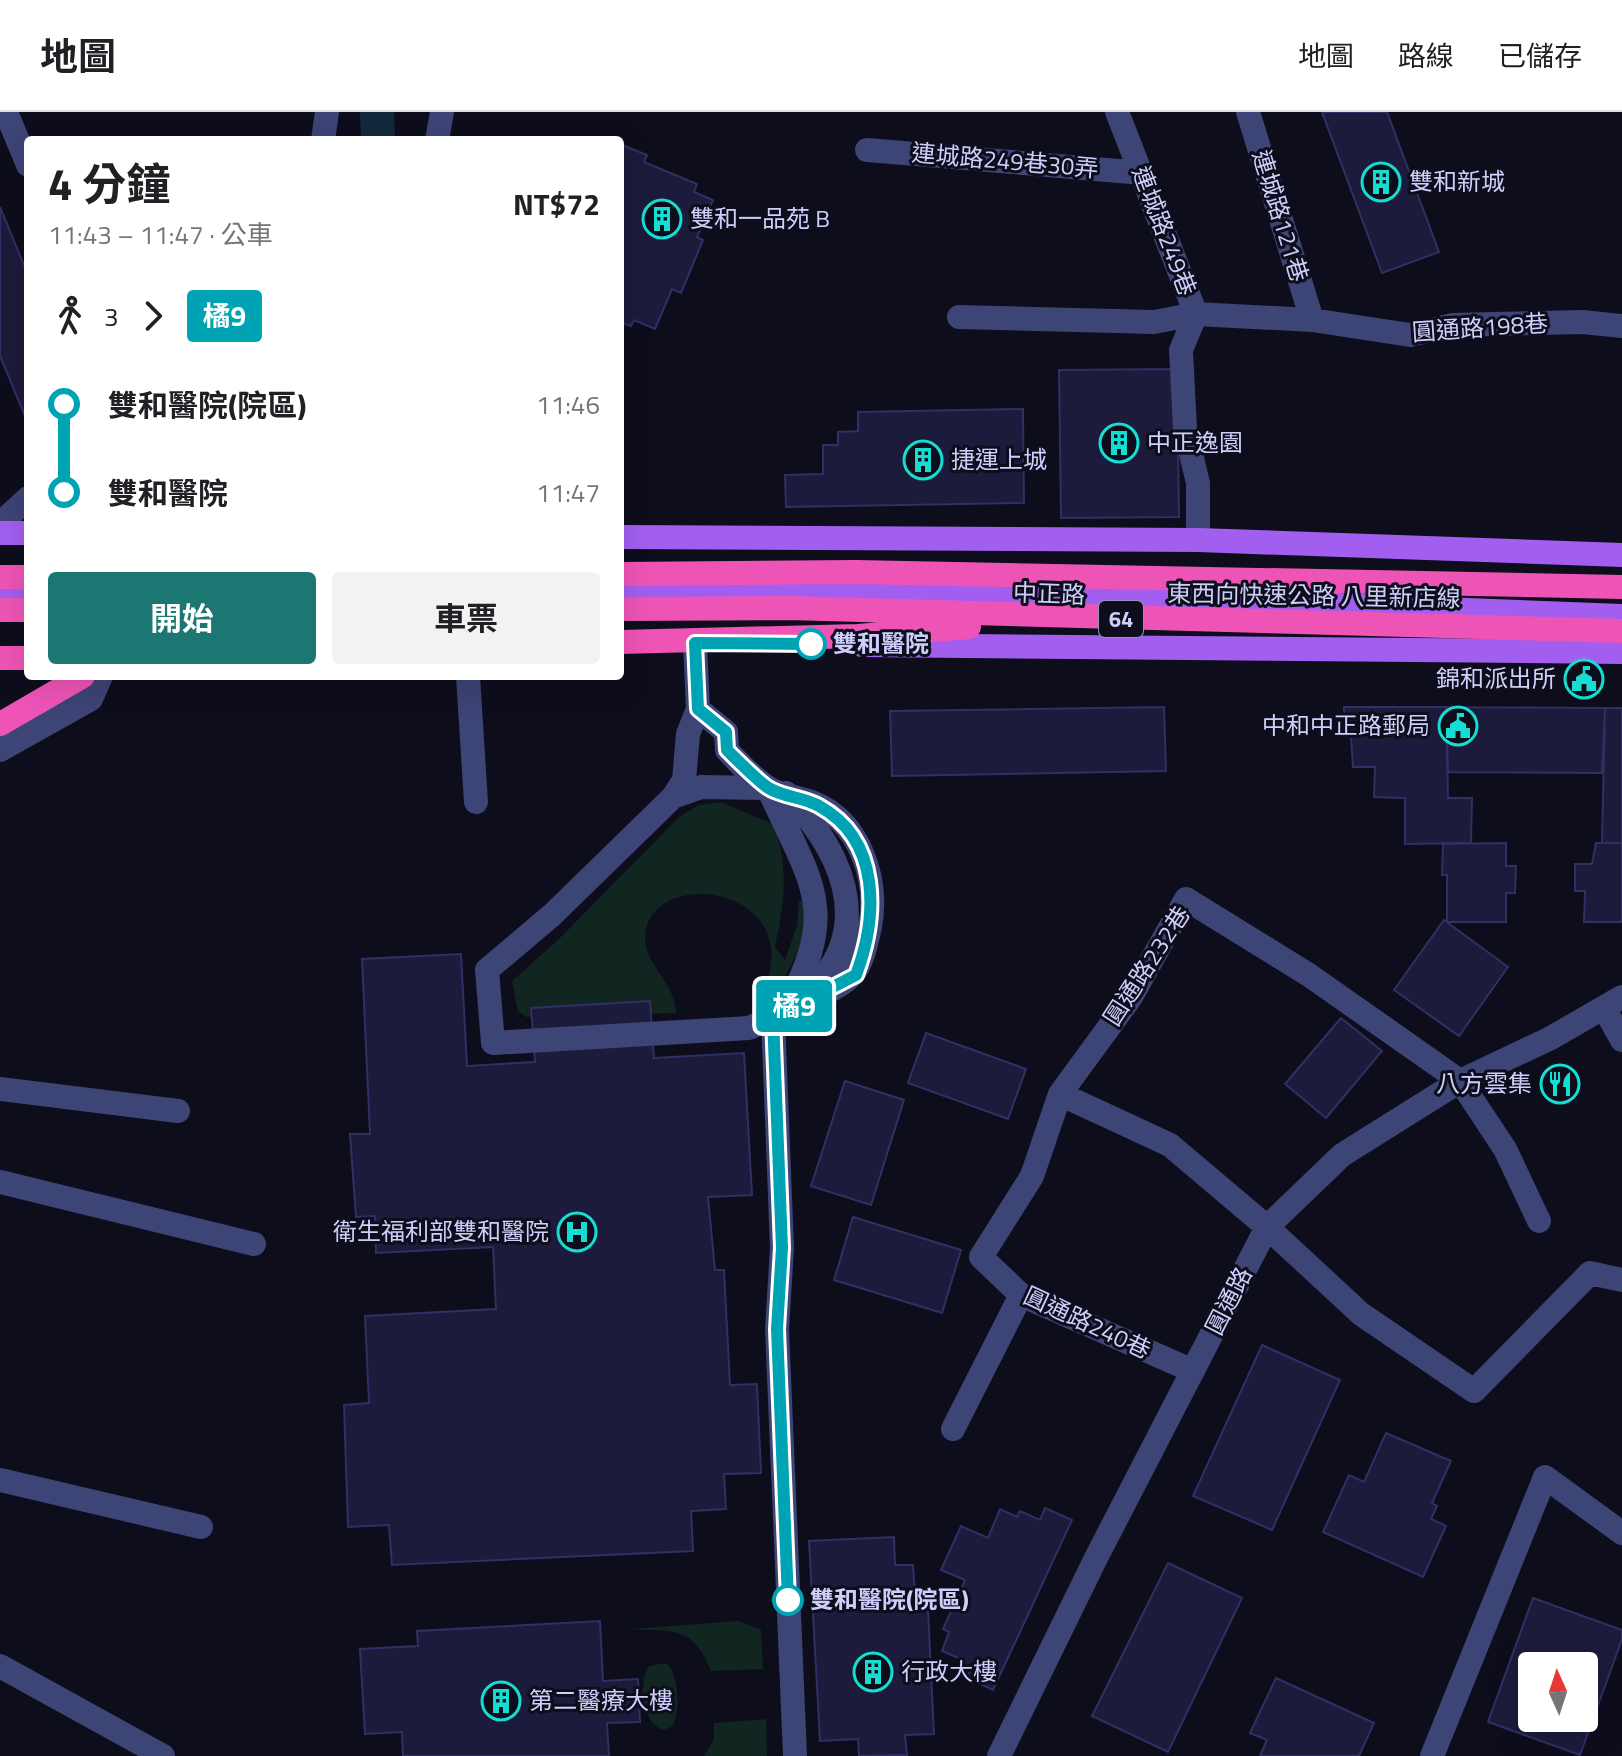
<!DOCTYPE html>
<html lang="zh-TW">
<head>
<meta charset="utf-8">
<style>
  :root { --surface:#fff; --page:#f2f2f2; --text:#202124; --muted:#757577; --line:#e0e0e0; --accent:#1c7672 }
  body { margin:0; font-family:"Titillium Web","Noto Sans TC",sans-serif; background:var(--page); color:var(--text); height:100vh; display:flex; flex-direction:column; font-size:30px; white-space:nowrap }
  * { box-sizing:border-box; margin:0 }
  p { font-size:26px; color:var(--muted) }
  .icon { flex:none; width:44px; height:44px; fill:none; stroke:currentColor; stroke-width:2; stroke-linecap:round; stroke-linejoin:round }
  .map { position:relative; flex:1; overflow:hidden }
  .side { position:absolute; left:24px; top:24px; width:600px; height:544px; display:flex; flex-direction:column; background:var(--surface); border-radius:8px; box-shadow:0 8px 32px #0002 }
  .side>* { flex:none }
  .badge { padding:0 16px; border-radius:6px; font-size:28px; line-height:52px }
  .needle { width:52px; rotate:357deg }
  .tools { position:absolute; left:1518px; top:1540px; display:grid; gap:16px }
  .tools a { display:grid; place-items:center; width:80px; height:80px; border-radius:8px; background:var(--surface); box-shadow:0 8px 32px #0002; font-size:40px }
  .map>.badge { position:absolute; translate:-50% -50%; box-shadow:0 0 0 4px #fff }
  .legs { display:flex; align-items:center; gap:12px; height:88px; padding:0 24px; font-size:26px }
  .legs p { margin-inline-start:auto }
  .summary { display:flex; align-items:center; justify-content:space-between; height:136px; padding:0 24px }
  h1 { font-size:44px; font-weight:700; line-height:60px }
  .primary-button { display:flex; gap:16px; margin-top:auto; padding:16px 24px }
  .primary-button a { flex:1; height:92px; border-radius:8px; background:var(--accent); color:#fff; font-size:32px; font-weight:700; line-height:92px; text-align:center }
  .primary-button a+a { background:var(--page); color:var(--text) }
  ul { padding:0 24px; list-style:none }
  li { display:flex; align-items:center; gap:28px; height:88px; font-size:30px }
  li i { display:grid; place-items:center; width:12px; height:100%; margin:0 10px; background:currentColor }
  li i::after { content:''; width:20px; height:20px; margin:-10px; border:6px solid; border-radius:50%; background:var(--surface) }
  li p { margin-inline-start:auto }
  li:first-child i { background:linear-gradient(#0000 50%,currentColor 0) }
  li:last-child i { background:linear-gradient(currentColor 50%,#0000 0) }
  header { display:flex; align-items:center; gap:48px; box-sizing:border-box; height:112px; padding:0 40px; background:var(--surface); border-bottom:2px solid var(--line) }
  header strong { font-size:38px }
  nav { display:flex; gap:44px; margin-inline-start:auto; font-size:28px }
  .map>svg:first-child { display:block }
  .green { fill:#112521 }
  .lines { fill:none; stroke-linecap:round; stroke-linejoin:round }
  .canal { stroke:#11293c; stroke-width:34 }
  .building { fill:#1c1b3b; stroke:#312f64; stroke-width:2; fill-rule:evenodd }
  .minor { stroke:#3d4476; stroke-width:24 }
  .major { stroke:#a25fef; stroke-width:24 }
  .highway { stroke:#ee54b6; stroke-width:24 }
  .line-1-casing { stroke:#fff; stroke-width:18 }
  .line-1 { stroke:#00a3b4; stroke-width:12 }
  .stop-1-dot { fill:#fff; stroke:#00a3b4; stroke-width:4 }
  .labels { text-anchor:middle; stroke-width:6; stroke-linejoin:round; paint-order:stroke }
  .shield { fill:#0d0d1c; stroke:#9395b7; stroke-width:2 }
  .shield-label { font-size:22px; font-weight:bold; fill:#cdcffa }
  .street-label { font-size:24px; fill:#cdcffa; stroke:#0d0d1c }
  .poi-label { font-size:24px; fill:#cdcffa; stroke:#0d0d1c; text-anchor:start }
  .stop-label { font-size:24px; font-weight:bold; fill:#cdcffa; stroke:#0d0d1c; text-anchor:start }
</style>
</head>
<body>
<header>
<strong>地圖</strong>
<nav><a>地圖</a><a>路線</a><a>已儲存</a></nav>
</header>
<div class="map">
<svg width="1622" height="1644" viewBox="0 0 1622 1644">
  <rect width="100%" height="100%" fill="#0d0d1c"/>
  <path class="green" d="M 721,690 L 773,712 C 790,755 784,791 775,835 L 785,848 L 797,813 L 799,789 L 809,787 L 801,834 L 779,876 L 768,866 C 795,772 651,756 645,823 C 643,852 676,871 676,901 L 526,905 L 518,899 L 512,869 L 559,827 L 679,705 L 699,693 Z
    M 739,1509 L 761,1518 L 763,1557 L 711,1559 C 693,1513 673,1520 630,1517 Z
    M 657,1552 L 668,1552 C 679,1566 680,1598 673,1614 L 664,1618 C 641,1611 638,1575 648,1555 Z
    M 766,1607 L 767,1644 L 704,1644 L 714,1627 L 714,1611 Z"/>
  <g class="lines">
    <path class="canal" d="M 377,0 L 378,28"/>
  </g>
  <path class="building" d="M 1322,0 L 1387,0 L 1439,140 L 1382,161 Z
    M 620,32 L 647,43 L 644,50 L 697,72 L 694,80 L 713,88 L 697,125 L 703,128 L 681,181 L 672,177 L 655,217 L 634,208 L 631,214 L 620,210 Z
    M 0,95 L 28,163 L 27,309 L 0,244 Z
    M 1177,257 L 1179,405 L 1061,406 L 1059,258 Z
    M 1023,297 L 1024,391 L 786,395 L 785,363 L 823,362 L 823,333 L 838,333 L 838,320 L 858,319 L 858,300 Z
    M 1164,595 L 1166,659 L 892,664 L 890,599 Z
    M 1344,595 L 1446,595 L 1448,686 L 1472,686 L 1471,731 L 1405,732 L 1405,686 L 1374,685 L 1375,655 L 1353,655 L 1351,625 L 1344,625 Z
    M 1446,595 L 1605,596 L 1602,661 L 1448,660 Z
    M 1605,596 L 1622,596 L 1622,731 L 1602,731 Z
    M 1506,731 L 1506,754 L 1516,754 L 1515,781 L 1506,781 L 1506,810 L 1447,810 L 1447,763 L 1442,763 L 1443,732 Z
    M 1596,731 L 1622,731 L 1622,810 L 1584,810 L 1585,779 L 1575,779 L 1575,752 L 1592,752 Z
    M 1444,808 L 1508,855 L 1459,924 L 1394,878 Z
    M 461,842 L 467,954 L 535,950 L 531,896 L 650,889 L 654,946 L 744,941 L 752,1083 L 708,1085 L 715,1158 L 724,1158 L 730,1273 L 757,1272 L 761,1361 L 724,1362 L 726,1397 L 691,1399 L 693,1439 L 392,1453 L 389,1413 L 348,1415 L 344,1293 L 369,1291 L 365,1204 L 496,1197 L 493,1135 L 376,1141 L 375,1104 L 356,1105 L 350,1022 L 370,1022 L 362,847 Z
    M 1341,906 L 1382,939 L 1326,1006 L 1285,972 Z
    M 926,921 L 1026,957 L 1008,1007 L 908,971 Z
    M 845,969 L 904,988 L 871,1093 L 811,1074 Z
    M 853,1105 L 961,1138 L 942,1201 L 834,1168 Z
    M 1262,1233 L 1340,1268 L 1272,1418 L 1193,1384 Z
    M 1386,1321 L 1451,1349 L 1432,1391 L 1437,1394 L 1431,1407 L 1446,1414 L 1423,1465 L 1323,1420 L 1349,1363 L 1364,1370 Z
    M 1045,1396 L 1072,1408 L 993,1578 L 967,1566 L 970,1559 L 960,1554 L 963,1548 L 942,1539 L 949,1520 L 943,1517 L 965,1468 L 941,1458 L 961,1414 L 988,1426 L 1000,1397 L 1017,1405 L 1020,1399 L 1040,1408 Z
    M 894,1425 L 895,1453 L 913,1453 L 916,1499 L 928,1498 L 934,1622 L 905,1623 L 907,1643 L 859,1644 L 858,1627 L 820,1629 L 809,1429 Z
    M 1168,1451 L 1242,1486 L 1168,1640 L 1092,1604 Z
    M 1533,1486 L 1622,1518 L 1622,1527 L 1580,1643 L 1488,1610 ZM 1532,1554 L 1584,1554 L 1584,1606 L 1532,1606 Z
    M 600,1509 L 603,1569 L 638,1567 L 640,1610 L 607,1611 L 609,1644 L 403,1644 L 402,1620 L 365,1622 L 360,1537 L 418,1534 L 417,1519 Z
    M 1276,1566 L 1374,1611 L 1359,1644 L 1260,1644 L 1267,1628 L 1250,1621 Z"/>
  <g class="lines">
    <path class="minor" d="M 6,0 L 28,53
      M 1117,0 L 1196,202 L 1181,238 L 1185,317 L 1198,371 L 1198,428
      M 1248,0 L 1312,208
      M 323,28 L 327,0
      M 437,28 L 442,0
      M 867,38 L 1143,61
      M 959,205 L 1154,210 L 1196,202 L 1312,208 L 1410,223 L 1453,213 L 1583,210 L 1622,214
      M 0,412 L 28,386
      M 468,564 L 476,690
      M 698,597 L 726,620 L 727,638 C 737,649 755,667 767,675 C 779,684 800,685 814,691 C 860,710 879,768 870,815 C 861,856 858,866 819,884
      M 0,638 L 91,587 L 101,564
      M 673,685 L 684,668 L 688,622 L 698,597 L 695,531
      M 1604,896 L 1622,928
      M 785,898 C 841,796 811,772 768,676 L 701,675 L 673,685 L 552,803 L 487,858 L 493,931 L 749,916 C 872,865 873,770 786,681
      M 773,906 L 782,1136 L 777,1217 L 795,1644
      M 0,977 L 178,999
      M 1060,982 L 1170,1033 L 1267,1115 L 1361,1202 L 1474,1279 L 1590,1161 L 1622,1168
      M 0,1070 L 254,1132
      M 1193,1259 L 1021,1183 L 981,1145 L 1032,1064 L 1060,982 L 1131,885 L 1186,787 L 1309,863 L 1460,969 L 1505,1037 L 1539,1109
      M 953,1317 L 1021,1183
      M 0,1368 L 201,1415
      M 0,1554 L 163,1644
      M 999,1644 L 1096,1446 L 1267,1115 L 1342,1043 L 1460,969 L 1549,927 L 1622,885
      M 1432,1644 L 1545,1365 L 1622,1421"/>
    <path class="major" d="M 0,421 L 28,421
      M 620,425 L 1198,428 L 1622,443
      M 620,477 L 997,480 L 1622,504
      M 0,480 L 28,479
      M 862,533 L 1622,540"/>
    <path class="highway" d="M 620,462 L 856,460 L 1622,475
      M 0,465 L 28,465
      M 620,497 L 788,496 L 1622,519
      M 0,498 L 28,498
      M 620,530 L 858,524 L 969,515
      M 0,546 L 28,546
      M 0,612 L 83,564"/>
  </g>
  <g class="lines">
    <g class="line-1-casing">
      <path id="line-1" d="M 788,1488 L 777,1217 L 782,1136 L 773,906 L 856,863 C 878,804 881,728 819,694 C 804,685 781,685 767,675 C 757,668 736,647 727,638 L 726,620 L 698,597 L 695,531 L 811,532"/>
    </g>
    <use href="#line-1" class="line-1"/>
  </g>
  <defs>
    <g id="building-ring" transform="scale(2)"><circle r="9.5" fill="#0d0d1c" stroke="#16ddd1" stroke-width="1.5"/><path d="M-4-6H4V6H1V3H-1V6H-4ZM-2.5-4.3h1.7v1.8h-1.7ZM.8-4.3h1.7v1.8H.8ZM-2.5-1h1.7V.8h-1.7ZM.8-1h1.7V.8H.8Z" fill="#16ddd1"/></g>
    <g id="civic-ring" transform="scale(2)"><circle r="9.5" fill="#0d0d1c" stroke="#16ddd1" stroke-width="1.5"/><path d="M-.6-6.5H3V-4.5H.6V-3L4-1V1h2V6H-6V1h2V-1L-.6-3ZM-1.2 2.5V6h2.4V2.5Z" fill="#16ddd1"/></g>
    <g id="restaurant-ring" transform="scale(2)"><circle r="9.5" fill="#0d0d1c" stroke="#16ddd1" stroke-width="1.5"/><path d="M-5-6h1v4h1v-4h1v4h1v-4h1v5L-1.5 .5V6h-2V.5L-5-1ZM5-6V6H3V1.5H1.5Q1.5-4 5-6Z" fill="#16ddd1"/></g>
    <g id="hospital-ring" transform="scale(2)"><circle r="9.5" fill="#0d0d1c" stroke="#16ddd1" stroke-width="1.5"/><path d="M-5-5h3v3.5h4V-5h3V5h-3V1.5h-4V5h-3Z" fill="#16ddd1"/></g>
  </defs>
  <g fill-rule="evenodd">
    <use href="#building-ring" x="1381" y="70"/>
    <use href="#building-ring" x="662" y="107"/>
    <use href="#building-ring" x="1119" y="331"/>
    <use href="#building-ring" x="923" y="348"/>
    <use href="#civic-ring" x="1584" y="567"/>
    <use href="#civic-ring" x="1458" y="614"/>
    <use href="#restaurant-ring" x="1560" y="972"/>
    <use href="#hospital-ring" x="577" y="1120"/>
    <use href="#building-ring" x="873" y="1560"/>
    <use href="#building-ring" x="501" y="1589"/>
  </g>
  <g class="stop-1-dot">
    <circle cx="811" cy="532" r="14"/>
    <circle cx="788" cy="1488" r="14"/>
  </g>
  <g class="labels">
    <rect class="shield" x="1099" y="489" width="44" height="36" rx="6"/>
    <g class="shield-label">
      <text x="1121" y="515">64</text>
    </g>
    <g class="street-label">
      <text transform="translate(1005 49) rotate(5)" y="8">連城路249巷30弄</text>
      <text transform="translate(1280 104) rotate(73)" y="8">連城路121巷</text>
      <text transform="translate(1164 119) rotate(69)" y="8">連城路249巷</text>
      <text transform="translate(1480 216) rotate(-4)" y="8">圓通路198巷</text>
      <text transform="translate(1049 482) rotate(2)" y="8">中正路</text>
      <text transform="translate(1314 484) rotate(1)" y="8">東西向快速公路 八里新店線</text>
      <text transform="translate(1147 854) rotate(-57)" y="8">圓通路232巷</text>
      <text transform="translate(1229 1189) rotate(-63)" y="8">圓通路</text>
      <text transform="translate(1087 1211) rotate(25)" y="8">圓通路240巷</text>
    </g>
    <g class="poi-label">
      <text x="1409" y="78">雙和新城</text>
      <text x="690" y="115">雙和一品苑 B</text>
      <text x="1147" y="339">中正逸園</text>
      <text x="951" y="356">捷運上城</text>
      <text x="1556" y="575" text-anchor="end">錦和派出所</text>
      <text x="1430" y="622" text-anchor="end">中和中正路郵局</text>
      <text x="1532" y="980" text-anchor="end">八方雲集</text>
      <text x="549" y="1128" text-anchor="end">衛生福利部雙和醫院</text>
      <text x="901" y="1568">行政大樓</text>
      <text x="529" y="1597">第二醫療大樓</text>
    </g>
    <g class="stop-label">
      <text x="833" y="540">雙和醫院</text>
      <text x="810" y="1496">雙和醫院(院區)</text>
    </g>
  </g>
</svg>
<div class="tools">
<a><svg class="needle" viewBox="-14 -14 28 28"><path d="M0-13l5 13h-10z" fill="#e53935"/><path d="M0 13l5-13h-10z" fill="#757577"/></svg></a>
</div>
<b class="badge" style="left:794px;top:894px;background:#00a3b4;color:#fff">橘9</b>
<section class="side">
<div class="summary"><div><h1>4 分鐘</h1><p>11:43 – 11:47 · 公車</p></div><b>NT$72</b></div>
<div class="legs"><svg class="icon" aria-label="walk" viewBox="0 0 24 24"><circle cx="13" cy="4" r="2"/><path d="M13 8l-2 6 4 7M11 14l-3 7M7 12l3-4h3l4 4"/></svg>3<svg class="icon" aria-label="forward" viewBox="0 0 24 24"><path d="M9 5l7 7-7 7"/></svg><b class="badge" style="background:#00a3b4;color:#fff">橘9</b></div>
<ul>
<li><i style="color:#00a3b4"></i><b>雙和醫院(院區)</b><p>11:46</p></li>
<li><i style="color:#00a3b4"></i><b>雙和醫院</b><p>11:47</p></li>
</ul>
<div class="primary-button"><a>開始</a><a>車票</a></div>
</section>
</div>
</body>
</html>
